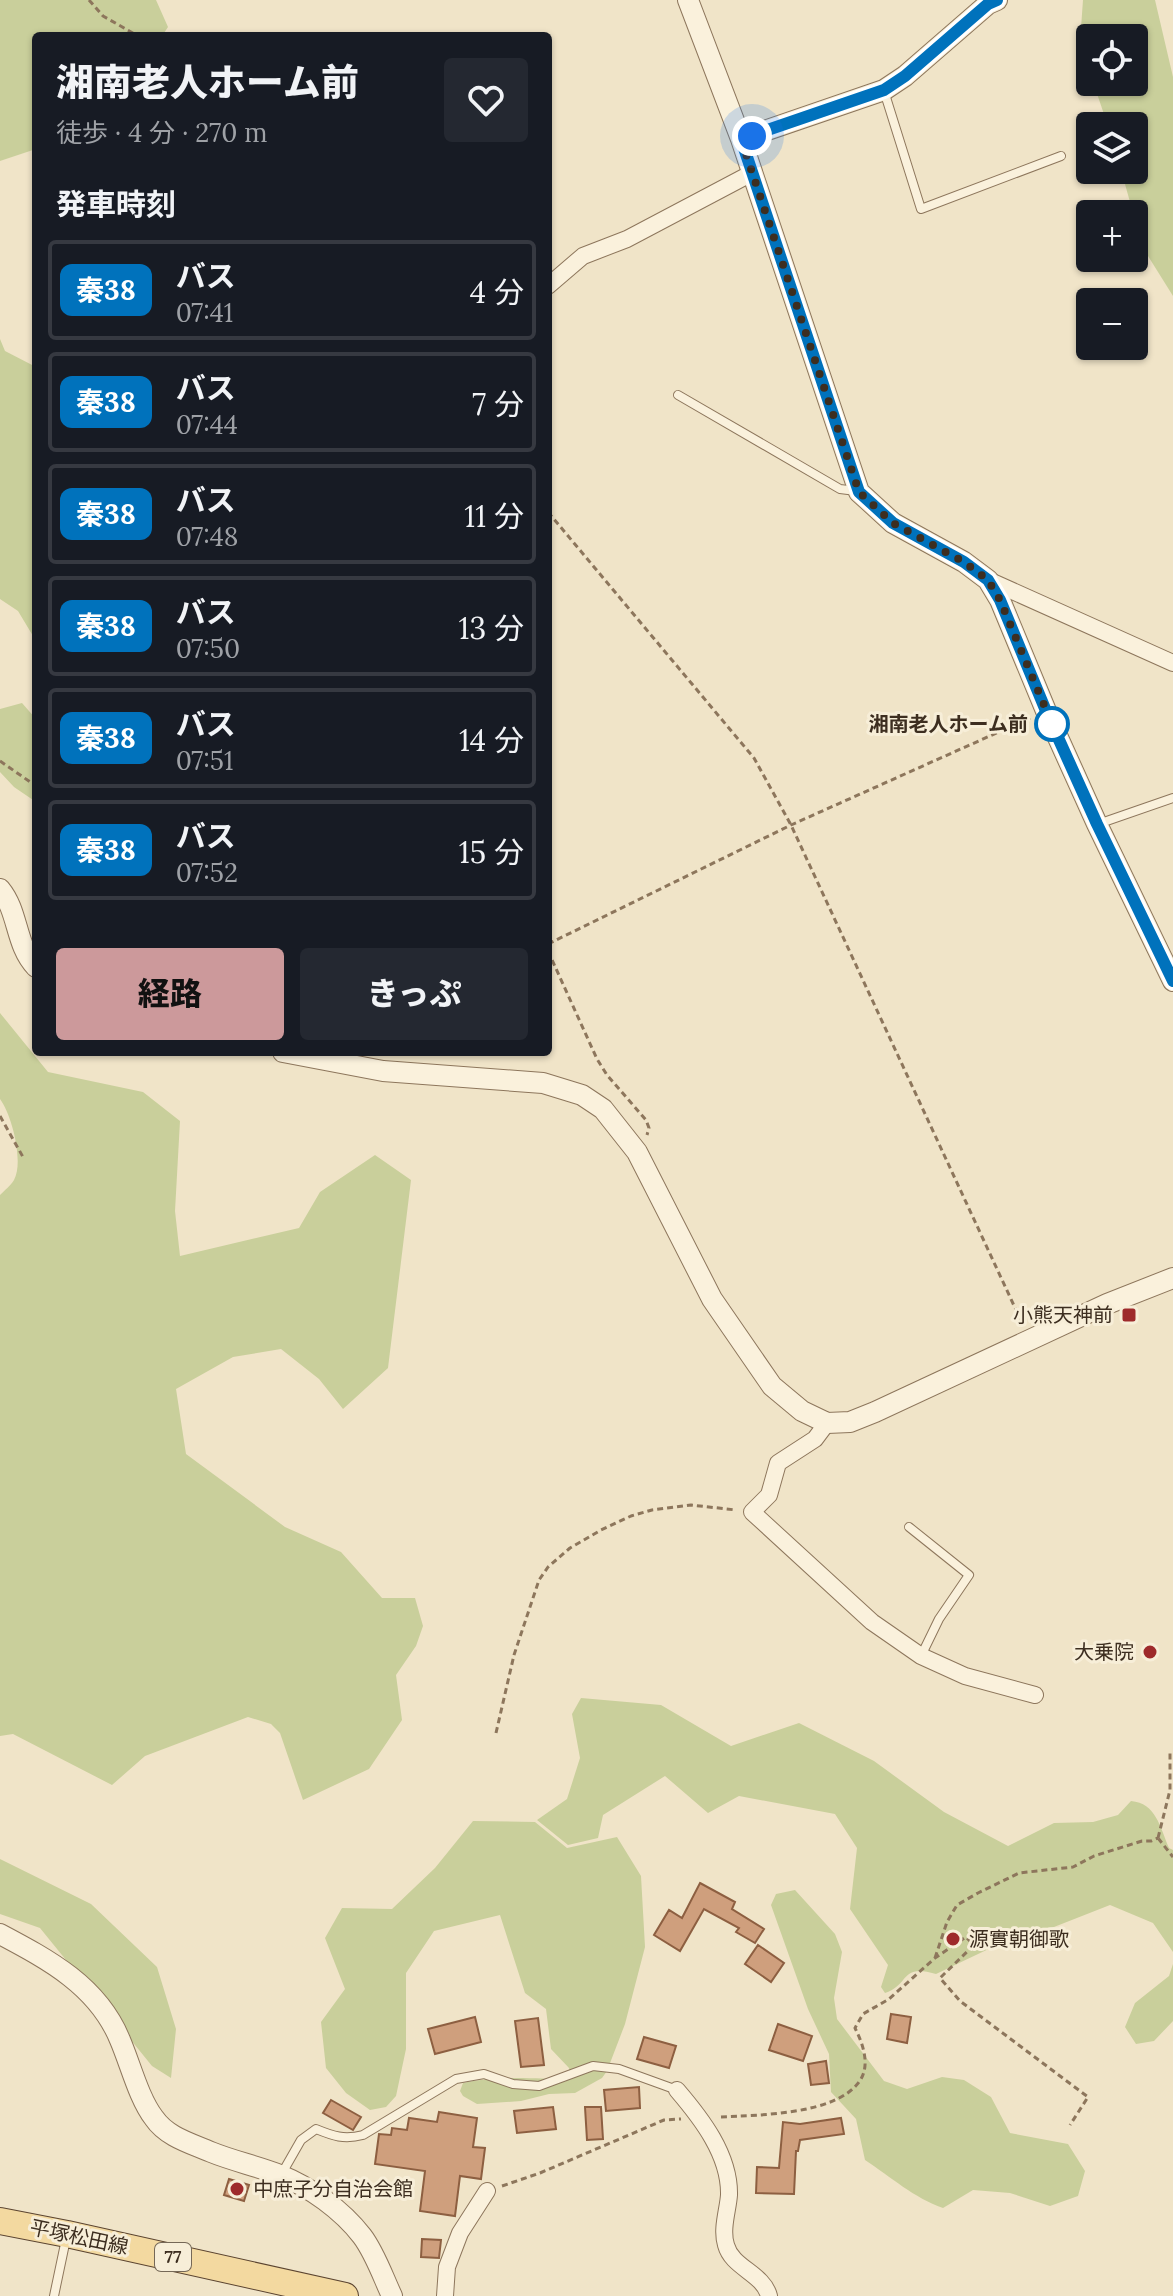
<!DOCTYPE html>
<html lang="ja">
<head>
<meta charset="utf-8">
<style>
  :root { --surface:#171b24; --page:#242831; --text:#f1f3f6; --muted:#9ea1a6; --line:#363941; --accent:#cc999b }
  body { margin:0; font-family:Lora,"Noto Sans JP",serif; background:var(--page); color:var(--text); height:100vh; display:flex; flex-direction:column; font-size:30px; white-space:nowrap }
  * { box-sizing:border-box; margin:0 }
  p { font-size:26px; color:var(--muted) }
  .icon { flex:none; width:44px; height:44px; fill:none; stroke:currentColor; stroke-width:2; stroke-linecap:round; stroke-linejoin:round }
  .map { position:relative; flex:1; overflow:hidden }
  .details { position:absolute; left:32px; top:32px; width:520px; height:1024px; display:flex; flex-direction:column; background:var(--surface); border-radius:8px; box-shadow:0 2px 6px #0004 }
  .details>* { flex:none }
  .badge { padding:0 16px; border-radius:12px; font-size:28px; line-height:52px }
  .tools { position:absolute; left:1076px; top:24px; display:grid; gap:16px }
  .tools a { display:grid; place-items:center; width:72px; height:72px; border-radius:8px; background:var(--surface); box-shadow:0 2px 6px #0004; font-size:40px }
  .you { position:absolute; width:40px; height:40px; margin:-20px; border:6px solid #fff; border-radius:50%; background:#1a73e8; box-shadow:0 0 0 12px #1a73e833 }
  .map>.badge { position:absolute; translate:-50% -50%; box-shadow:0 0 0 4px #fff }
  h2 { padding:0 24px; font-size:30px; line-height:72px }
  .round { display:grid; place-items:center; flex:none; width:84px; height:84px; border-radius:8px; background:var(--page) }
  .head { display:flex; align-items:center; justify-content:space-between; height:136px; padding:0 24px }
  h1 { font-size:38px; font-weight:800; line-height:60px }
  .button { display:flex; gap:16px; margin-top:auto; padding:16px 24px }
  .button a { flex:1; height:92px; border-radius:8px; background:var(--accent); color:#111; font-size:32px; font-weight:800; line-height:92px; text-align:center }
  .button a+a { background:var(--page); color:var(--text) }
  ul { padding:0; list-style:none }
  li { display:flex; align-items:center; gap:24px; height:100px; margin:0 16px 12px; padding:0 8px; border:4px solid var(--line); border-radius:8px }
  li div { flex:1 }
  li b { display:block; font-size:30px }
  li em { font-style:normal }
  li .badge { min-width:88px; font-weight:700; text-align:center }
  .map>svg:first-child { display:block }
  .green { fill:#c9cf9b }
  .building { fill:#cf9f7d; stroke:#8d5f41; stroke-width:2 }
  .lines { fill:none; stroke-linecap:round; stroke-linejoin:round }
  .service-casing { stroke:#8d765c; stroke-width:10 }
  .minor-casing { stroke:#8d765c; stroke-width:18 }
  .tertiary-casing { stroke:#8d765c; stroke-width:22 }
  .primary-casing { stroke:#5b4430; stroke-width:28 }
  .path { stroke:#8d765c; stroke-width:3; stroke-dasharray:6 4; stroke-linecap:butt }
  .service { stroke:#faf1dc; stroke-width:8 }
  .minor { stroke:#faf1dc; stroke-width:16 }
  .tertiary { stroke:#faf1dc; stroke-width:20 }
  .primary { stroke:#f3d9a0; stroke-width:26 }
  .line-casing { stroke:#fff; stroke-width:18 }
  .line { stroke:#0072bc; stroke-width:12 }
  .walk { stroke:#3d2e20; stroke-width:8; stroke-dasharray:0 14.4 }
  .stop-dot { fill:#fff; stroke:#0072bc; stroke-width:4 }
  .poi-dot { fill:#9e2a2b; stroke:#f7eed8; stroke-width:3 }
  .labels { text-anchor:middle; stroke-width:6; stroke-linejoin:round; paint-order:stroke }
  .shield { fill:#f7eed8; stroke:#756857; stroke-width:2 }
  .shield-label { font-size:18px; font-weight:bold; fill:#3d2e20 }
  .stop-label { font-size:20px; font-weight:bold; fill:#3d2e20; stroke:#f7eed8; text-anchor:end }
  .poi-label { font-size:20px; fill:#3d2e20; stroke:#f7eed8; text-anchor:end }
  .street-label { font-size:20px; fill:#3d2e20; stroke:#f7eed8 }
</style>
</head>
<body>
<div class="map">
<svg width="1173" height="2296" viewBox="0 0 1173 2296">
  <rect width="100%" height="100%" fill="#f0e4c8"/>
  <path class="green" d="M 0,0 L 156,0 L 168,27 L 162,36 L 36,36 L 36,149 L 0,161 Z
    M 1083,0 L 1155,0 L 1173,77 L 1173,296 L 1143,248 L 1121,170 L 1134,170 L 1134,126 L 1108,126 L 1093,82 L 1134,82 L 1134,38 L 1090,38 L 1090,72 L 1080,42 Z
    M 0,339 L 5,351 L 36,367 L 36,641 L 18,611 L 0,599 Z
    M 22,703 L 36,719 L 36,802 L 14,787 L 0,772 L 0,709 Z
    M 0,1013 L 48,1072 L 143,1092 L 180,1121 L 175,1211 L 180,1256 L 299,1228 L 320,1192 L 375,1155 L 411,1180 L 388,1368 L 343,1409 L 319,1379 L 281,1349 L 233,1357 L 176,1389 L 186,1454 L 285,1527 L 341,1552 L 382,1598 L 415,1598 L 423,1626 L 416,1646 L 396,1675 L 402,1720 L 369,1769 L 303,1800 L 280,1733 L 271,1724 L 248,1717 L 145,1756 L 112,1785 L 13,1734 L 0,1736 L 0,1195 C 4,1191 11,1185 14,1180 C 24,1162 12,1115 0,1099 Z
    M 581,1698 L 661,1705 L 731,1746 L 799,1723 L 874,1761 L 944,1812 L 1008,1846 L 1054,1823 L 1093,1822 L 1118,1815 L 1131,1801 C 1156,1803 1160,1827 1169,1848 L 1173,1850 L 1173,1952 L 1153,1923 L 1110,1905 L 1054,1927 L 997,1945 L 936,1974 C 900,1963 910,1985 885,1993 L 881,1987 L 888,1965 L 850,1909 L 857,1848 L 835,1814 L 739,1796 L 708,1813 L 665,1776 L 603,1815 L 598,1838 L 568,1845 L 537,1820 L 567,1799 L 580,1758 L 572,1714 Z
    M 473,1821 L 535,1822 L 567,1848 L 617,1837 L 641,1876 L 645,1947 L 625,2024 L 607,2071 L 602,2078 L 575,2093 L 549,2094 L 521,2101 L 477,2104 L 463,2096 L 460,2091 L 463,2083 C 490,2076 536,2078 564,2080 L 570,2075 L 569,2068 L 551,2049 L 546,2009 L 525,1993 L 500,1915 L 434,1931 L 406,1973 L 406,2049 L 396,2096 L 386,2107 L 370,2110 L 346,2093 L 326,2068 L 321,2022 L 345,1989 L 325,1938 L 342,1908 L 392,1909 L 435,1868 Z
    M 0,1859 L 91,1904 L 157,1967 L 176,2029 L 171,2078 L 152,2066 L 40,1928 L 0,1914 Z
    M 795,1890 L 835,1934 L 842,1952 L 834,1998 L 837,2019 L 884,2081 L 907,2089 L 942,2077 L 964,2080 L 991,2097 L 1010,2133 L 1068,2144 L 1085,2171 L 1078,2196 L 1050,2206 L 1010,2193 L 973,2190 L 943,2208 C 914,2198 891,2177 865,2160 L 856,2119 L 831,2092 L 829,2054 L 808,2009 L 771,1905 L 776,1894 Z
    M 1173,1964 L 1173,2021 L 1154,2041 L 1136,2044 L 1125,2027 L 1135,2003 L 1169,1976 Z"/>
  <path class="building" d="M 700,1883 L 735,1902 L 732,1909 L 764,1929 L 755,1943 L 736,1932 L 739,1928 L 704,1909 L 680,1951 L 654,1935 L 669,1910 L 682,1918 Z
    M 758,1945 L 784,1963 L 771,1982 L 745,1964 Z
    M 891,2014 L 911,2017 L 907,2043 L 887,2039 Z
    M 475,2017 L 481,2042 L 435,2054 L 428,2029 Z
    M 538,2018 L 544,2065 L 521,2067 L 515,2021 Z
    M 778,2024 L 812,2036 L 803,2061 L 769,2050 Z
    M 644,2037 L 676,2046 L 669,2068 L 637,2059 Z
    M 826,2061 L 829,2083 L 811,2085 L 808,2064 Z
    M 639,2087 L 640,2108 L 606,2111 L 604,2090 Z
    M 331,2100 L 361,2117 L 353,2130 L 323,2113 Z
    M 553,2107 L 556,2129 L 517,2133 L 514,2111 Z
    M 585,2107 L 601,2107 L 603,2139 L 587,2140 Z
    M 439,2112 L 477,2118 L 473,2147 L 485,2148 L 481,2179 L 460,2176 L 455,2216 L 420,2211 L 425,2171 L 375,2164 L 379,2134 L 391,2135 L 392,2128 L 407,2130 L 409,2118 L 437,2122 Z
    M 841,2118 L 844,2134 L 800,2140 L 798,2151 L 796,2151 L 794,2194 L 756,2193 L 757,2167 L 779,2168 L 783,2122 L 800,2124 Z
    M 229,2179 L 249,2185 L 244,2201 L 224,2195 Z
    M 422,2239 L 441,2240 L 439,2258 L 421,2257 Z"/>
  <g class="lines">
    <g class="service-casing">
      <path id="service" d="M 884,91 L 921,209 L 1061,156
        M 678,395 L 840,489 L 856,491
        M 1098,824 L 1173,798
        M 909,1527 L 969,1575 L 939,1619 L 921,1656
        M 281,2175 L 301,2140 L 316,2129 C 333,2136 344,2140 363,2135 L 456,2079 L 484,2074 L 513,2084 L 539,2086 L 593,2066 L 619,2069 L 677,2090
        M 54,2296 L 66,2239"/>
    </g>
    <g class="minor-casing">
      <path id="minor" d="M 548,286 L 583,256 L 627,239 L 752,173
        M 988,580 L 1173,663
        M 827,1423 L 815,1439 L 778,1463 L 769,1495 L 752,1512 L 872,1622 L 921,1656 L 965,1676 L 1035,1695
        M 677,2090 C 701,2118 730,2155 729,2195 C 728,2210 721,2229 726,2245 C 732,2268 763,2273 769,2296
        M 445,2296 L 447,2267 L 460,2233 L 487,2191"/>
    </g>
    <g class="tertiary-casing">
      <path id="tertiary" d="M 688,0 L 741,139 L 859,492 L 893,523 L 964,562 L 988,580 L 1000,600 L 1046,711 L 1097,824 L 1173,981
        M 741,139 L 884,90 L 905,76 L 988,4 L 997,0
        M 0,889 C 19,912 15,945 36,967
        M 283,1052 L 383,1071 L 543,1083 L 582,1095 L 603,1109 L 637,1152 L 712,1299 L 772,1386 L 802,1411 L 827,1423 L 850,1422 L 875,1412 L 1107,1304 L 1173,1278
        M 0,1934 C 49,1960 98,1986 120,2040 C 130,2063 139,2099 154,2118 C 167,2137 190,2143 211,2152 C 233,2161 257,2166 280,2175 C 310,2187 342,2210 362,2236 C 375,2253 383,2277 392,2296"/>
    </g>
    <g class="primary-casing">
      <path id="primary" d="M 0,2221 L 67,2234 L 345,2296"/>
    </g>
    <path class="path" d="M 89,0 L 103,16 L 138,36
      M 548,512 L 754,758 L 791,825 L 1023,1325
      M 0,761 L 36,786
      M 548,944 L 791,825 L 1030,718
      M 548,951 L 597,1059 L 607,1075 L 646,1120 L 649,1128 L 647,1135
      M 0,1116 L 23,1157
      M 496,1733 L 514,1655 L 539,1580 L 548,1567 L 570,1548 L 601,1530 L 631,1516 L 652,1510 L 691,1505 L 736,1510
      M 1158,1838 L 1170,1790 L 1170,1753
      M 1158,1838 L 1173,1857
      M 935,1958 L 947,1922 L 957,1905 L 978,1893 L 1019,1873 L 1073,1867 L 1094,1856 L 1142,1841 L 1151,1841 L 1158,1838
      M 721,2117 C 758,2115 835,2115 859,2082 C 871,2066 863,2044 855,2028 L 863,2014 L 889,1999 L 935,1958 L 966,1937 L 974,1945 L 940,1978 L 960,2001 L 1088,2097 L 1070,2125
      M 502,2186 L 540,2173 L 664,2120 L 681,2119"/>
    <use href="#service" class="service"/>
    <use href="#minor" class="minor"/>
    <use href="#tertiary" class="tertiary"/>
    <use href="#primary" class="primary"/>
  </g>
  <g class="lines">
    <g class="line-casing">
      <path id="line" d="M 997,0 L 988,4 L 905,76 L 884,90 L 741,139 L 859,492 L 893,523 L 964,562 L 988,580 L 1000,600 L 1046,711 L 1097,824 L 1173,981"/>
    </g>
    <use href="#line" class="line"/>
    <path class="walk" d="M 752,136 L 741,139 L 859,492 L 893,523 L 964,562 L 988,580 L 1000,600 L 1052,724"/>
  </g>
  <circle class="stop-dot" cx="1052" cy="724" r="16"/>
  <g class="poi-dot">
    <rect x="1121" y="1307" width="16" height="16" rx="4"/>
    <circle cx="1150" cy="1652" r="8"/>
    <circle cx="953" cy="1939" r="8"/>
    <circle cx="237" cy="2189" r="8"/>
  </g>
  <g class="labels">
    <rect class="shield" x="155" y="2243" width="36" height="28" rx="6"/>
    <g class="shield-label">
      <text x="173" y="2263">77</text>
    </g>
    <g class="stop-label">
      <text x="1028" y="731">湘南老人ホーム前</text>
    </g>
    <g class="poi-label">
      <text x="1113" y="1322">小熊天神前</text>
      <text x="1134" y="1659">大乗院</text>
      <text x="969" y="1946" text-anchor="start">源實朝御歌</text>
      <text x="253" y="2196" text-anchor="start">中庶子分自治会館</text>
    </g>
    <g class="street-label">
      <text transform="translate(79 2237) rotate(12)" y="7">平塚松田線</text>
    </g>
  </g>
</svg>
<div class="tools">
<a><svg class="icon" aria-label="locate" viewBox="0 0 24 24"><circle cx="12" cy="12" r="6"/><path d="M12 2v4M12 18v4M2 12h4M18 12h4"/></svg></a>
<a><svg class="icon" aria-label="layers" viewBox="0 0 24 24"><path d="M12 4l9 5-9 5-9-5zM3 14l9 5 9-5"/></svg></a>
<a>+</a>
<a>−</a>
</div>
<div class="you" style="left:752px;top:136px"></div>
<section class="details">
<div class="head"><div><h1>湘南老人ホーム前</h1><p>徒歩 · 4 分 · 270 m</p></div><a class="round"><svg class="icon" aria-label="heart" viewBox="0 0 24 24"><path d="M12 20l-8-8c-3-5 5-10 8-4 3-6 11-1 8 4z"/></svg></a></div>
<h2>発車時刻</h2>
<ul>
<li><span class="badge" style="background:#0072bc;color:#fff">秦38</span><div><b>バス</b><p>07:41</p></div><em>4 分</em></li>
<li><span class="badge" style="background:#0072bc;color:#fff">秦38</span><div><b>バス</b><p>07:44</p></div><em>7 分</em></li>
<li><span class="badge" style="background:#0072bc;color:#fff">秦38</span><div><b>バス</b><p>07:48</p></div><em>11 分</em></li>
<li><span class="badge" style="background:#0072bc;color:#fff">秦38</span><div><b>バス</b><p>07:50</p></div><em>13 分</em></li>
<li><span class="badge" style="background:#0072bc;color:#fff">秦38</span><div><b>バス</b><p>07:51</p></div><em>14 分</em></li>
<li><span class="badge" style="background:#0072bc;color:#fff">秦38</span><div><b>バス</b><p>07:52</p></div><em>15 分</em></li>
</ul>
<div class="button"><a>経路</a><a>きっぷ</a></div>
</section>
</div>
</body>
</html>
